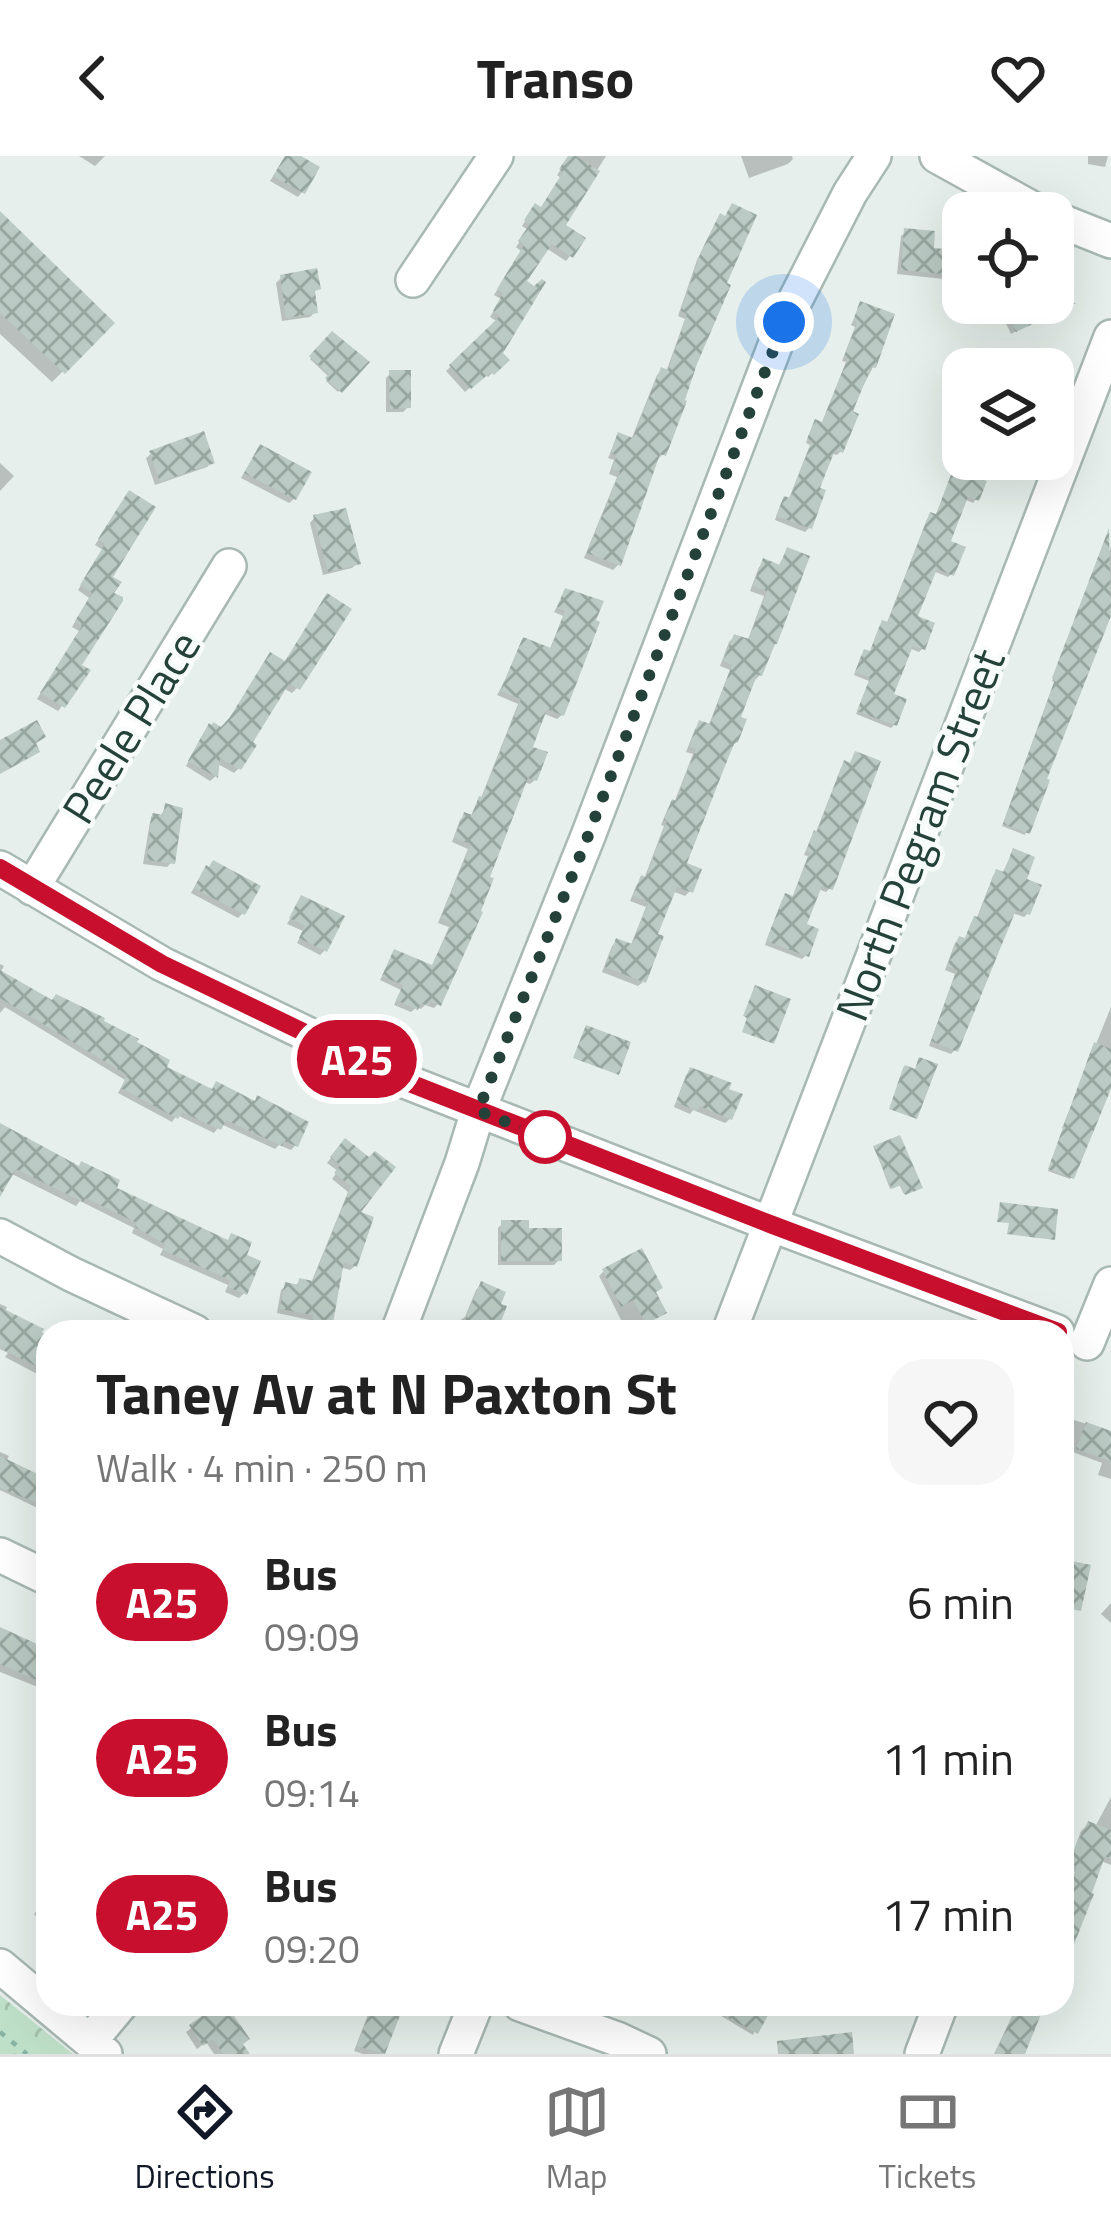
<!DOCTYPE html>
<html lang="en">
<head>
<meta charset="utf-8">
<style>
  :root { --surface:#fff; --page:#f6f6f6; --text:#222; --muted:#767676; --line:#e0e0e0; --accent:#111827 }
  body { margin:0; font-family:"Titillium Web",sans-serif; background:var(--page); color:var(--text); height:100vh; display:flex; flex-direction:column; font-size:45px; white-space:nowrap }
  * { box-sizing:border-box; margin:0 }
  p { font-size:39px; color:var(--muted) }
  .icon { flex:none; width:66px; height:66px; fill:none; stroke:currentColor; stroke-width:2; stroke-linecap:round; stroke-linejoin:round }
  .map { position:relative; flex:1; overflow:hidden }
  .sheet { position:absolute; left:36px; top:1164px; width:1038px; height:696px; display:flex; flex-direction:column; background:var(--surface); border-radius:36px; box-shadow:0 12px 48px #0002 }
  .sheet>* { flex:none }
  .badge { padding:0 24px; border-radius:39px; font-size:42px; line-height:78px }
  .fabs { position:absolute; left:942px; top:36px; display:grid; gap:24px }
  .fabs a { display:grid; place-items:center; width:132px; height:132px; border-radius:24px; background:var(--surface); box-shadow:0 12px 48px #0002; font-size:60px }
  .you { position:absolute; width:60px; height:60px; margin:-30px; border:9px solid #fff; border-radius:50%; background:#1a73e8; box-shadow:0 0 0 18px #1a73e833 }
  .map>.badge { position:absolute; translate:-50% -50%; box-shadow:0 0 0 6px #fff }
  .round { display:grid; place-items:center; flex:none; width:126px; height:126px; border-radius:36px; background:var(--page) }
  .summary { display:flex; align-items:center; justify-content:space-between; height:204px; padding:0 60px }
  h1 { font-size:57px; font-weight:700; line-height:90px }
  ul { padding:0; list-style:none }
  li { display:flex; align-items:center; gap:36px; height:156px; padding:0 60px }
  li div { flex:1 }
  li b { display:block; font-size:45px }
  li em { font-style:normal }
  li .badge { min-width:132px; font-weight:700; text-align:center }
  header { display:flex; justify-content:space-between; align-items:center; height:156px; padding:0 60px; background:var(--surface); font-size:54px; font-weight:700 }
  .dock { display:flex; justify-content:space-around; align-items:center; height:168px; border-top:3px solid var(--line); background:var(--surface); font-size:33px; color:var(--muted) }
  .dock a { display:grid; justify-items:center; gap:6px }
  .dock .on { color:var(--accent) }
  .map>svg:first-child { display:block }
  .park { fill:url(#park-crowns) }
  .shadow { fill:#0003 }
  .building { fill:url(#building-cross-hatch) }
  .lines { fill:none; stroke-linecap:round; stroke-linejoin:round }
  .minor-casing { stroke:#a8b8b2; stroke-width:38 }
  .path { stroke:#86b3a5; stroke-width:4.5; stroke-dasharray:6 9; stroke-linecap:butt }
  .minor { stroke:#fff; stroke-width:33 }
  .line-casing { stroke:#fff; stroke-width:27 }
  .line { stroke:#c8102e; stroke-width:18 }
  .walk { stroke:#24423a; stroke-width:12; stroke-dasharray:0 21.6 }
  .stop-dot { fill:#fff; stroke:#c8102e; stroke-width:6 }
  .labels { text-anchor:middle; stroke-width:9; stroke-linejoin:round; paint-order:stroke }
  .street-label { font-size:45px; fill:#24423a; stroke:#f7fbf9 }
</style>
</head>
<body>
<header><svg class="icon" aria-label="back" viewBox="0 0 24 24"><path d="M15 5l-7 7 7 7"/></svg>Transo<svg class="icon" aria-label="heart" viewBox="0 0 24 24"><path d="M12 20l-8-8c-3-5 5-10 8-4 3-6 11-1 8 4z"/></svg></header>
<div class="map">
<svg width="1111" height="1898" viewBox="0 0 1111 1898">
  <defs>
    <pattern id="park-crowns" width="20" height="18" patternUnits="userSpaceOnUse" patternTransform="scale(3)"><rect width="20" height="18" fill="#bfe0c8"/><path d="M2 6a3 3 0 1 1 6 0M12 15a3 3 0 1 1 6 0" fill="none" stroke="#a4c1ad"/></pattern>
    <pattern id="building-cross-hatch" width="8" height="8" patternUnits="userSpaceOnUse" patternTransform="scale(3)"><rect width="8" height="8" fill="#bbcac4"/><path d="M0 0l8 8M0 8l8-8" fill="none" stroke="#98a6a0"/></pattern>
  </defs>
  <rect width="100%" height="100%" fill="#e6efeb"/>
  <path class="park" d="M 0,1839 L 73,1898 L 0,1898 Z"/>
  <path class="shadow" d="M 79,0 L 105,0 L 95,10 Z
    M 286,0 L 295,0 L 302,36 L 298,41 L 270,25 Z
    M 570,0 L 606,0 L 562,70 L 570,100 L 566,105 L 546,92 L 522,126 L 499,197 L 506,204 L 488,221 L 485,218 L 465,236 L 446,215 L 498,166 L 490,161 L 501,143 L 494,139 L 521,95 L 516,91 L 528,74 L 522,70 L 531,56 L 540,54 L 561,22 L 557,19 Z
    M 741,0 L 792,0 L 793,3 L 788,8 L 749,22 Z
    M 1088,0 L 1108,0 L 1105,11 L 1088,8 Z
    M 0,60 L 111,168 L 52,226 L 0,178 Z
    M 716,66 L 723,129 L 663,298 L 658,303 L 655,302 L 618,409 L 613,414 L 584,402 L 617,321 L 609,318 L 614,304 L 608,302 L 619,280 L 631,284 L 657,219 L 662,215 L 666,216 L 685,163 L 678,160 L 697,104 Z
    M 906,76 L 930,95 L 949,118 L 944,123 L 897,118 L 901,80 Z
    M 281,122 L 312,138 L 315,156 L 310,161 L 282,165 L 276,127 Z
    M 996,147 L 1048,147 L 1052,156 L 1011,178 Z
    M 861,149 L 873,211 L 849,257 L 841,295 L 837,299 L 830,297 L 816,334 L 809,372 L 805,376 L 775,364 L 781,347 L 788,345 L 810,289 L 806,287 L 812,271 L 821,269 L 846,206 L 842,205 L 855,171 L 851,169 Z
    M 333,179 L 366,206 L 338,236 L 326,225 L 329,221 L 310,203 Z
    M 990,205 L 1010,213 L 984,213 Z
    M 391,217 L 408,251 L 403,256 L 386,256 L 386,222 Z
    M 962,296 L 963,303 L 981,303 L 976,343 L 973,347 L 964,343 L 947,387 L 952,418 L 948,421 L 933,415 L 915,462 L 922,493 L 919,496 L 909,492 L 890,540 L 894,569 L 891,572 L 856,558 L 869,525 L 854,519 L 861,500 L 869,498 L 879,471 L 886,469 L 927,363 L 931,359 L 935,361 Z
    M 256,297 L 294,343 L 289,347 L 241,322 Z
    M 151,298 L 212,306 L 207,311 L 155,329 L 146,302 Z
    M 0,307 L 14,320 L 0,335 Z
    M 125,343 L 109,422 L 62,550 L 58,555 L 37,543 L 79,475 L 72,471 L 89,442 L 78,434 L 103,394 L 95,389 Z
    M 314,362 L 357,407 L 352,412 L 323,419 L 310,367 Z
    M 1111,390 L 1111,452 L 1043,625 L 1025,679 L 1002,670 L 1054,526 L 1052,525 L 1099,401 L 1107,402 Z
    M 787,394 L 760,519 L 755,524 L 683,709 L 690,735 L 685,740 L 672,735 L 654,780 L 643,826 L 638,830 L 602,816 L 612,790 L 617,785 L 630,791 L 646,751 L 630,745 L 637,728 L 644,723 L 664,670 L 661,669 L 668,652 L 674,647 L 693,598 L 686,596 L 695,573 L 700,568 L 708,571 L 730,514 L 720,510 L 729,486 L 734,481 L 747,486 L 764,440 L 750,435 L 759,411 L 764,406 L 778,411 Z
    M 566,435 L 562,559 L 557,563 L 542,557 L 529,592 L 535,624 L 530,628 L 524,626 L 438,848 L 434,852 L 425,849 L 421,853 L 417,851 L 411,856 L 394,849 L 401,834 L 380,824 L 395,796 L 431,812 L 449,771 L 438,767 L 468,693 L 452,686 L 460,664 L 464,660 L 470,662 L 476,648 L 481,642 L 518,548 L 497,539 L 507,522 L 549,495 L 563,460 L 554,456 Z
    M 284,508 L 297,532 L 292,537 L 283,532 L 249,587 L 239,612 L 234,617 L 216,607 L 215,621 L 210,625 L 186,610 L 204,576 L 221,574 Z
    M 856,598 L 830,732 L 826,736 L 818,733 L 803,770 L 806,799 L 802,803 L 765,789 L 782,744 L 786,740 L 792,742 L 808,700 L 804,699 L 811,682 L 816,676 L 841,612 L 845,608 L 849,609 Z
    M 166,650 L 172,706 L 167,711 L 143,708 L 150,666 L 155,661 L 160,661 Z
    M 1013,695 L 1023,725 L 1028,757 L 1024,761 L 1012,757 L 955,894 L 951,898 L 929,890 L 955,818 L 945,814 L 955,787 L 959,783 L 964,785 L 971,767 L 976,764 L 993,720 L 997,716 L 1002,718 Z
    M 208,713 L 243,757 L 238,762 L 191,737 L 202,717 Z
    M 302,742 L 325,794 L 320,799 L 297,787 L 303,775 L 287,768 Z
    M 0,808 L 4,810 L 0,817 L 295,990 L 291,994 L 279,989 L 275,993 L 221,968 L 214,977 L 177,959 L 172,966 L 118,937 L 125,924 L 5,851 L 0,857 Z
    M 1111,851 L 1111,921 L 1070,1023 L 1048,1015 L 1064,973 L 1062,972 Z
    M 691,914 L 725,934 L 730,963 L 725,967 L 693,954 L 690,958 L 674,951 L 686,919 Z
    M 0,968 L 113,1033 L 243,1100 L 244,1137 L 239,1142 L 225,1136 L 228,1129 L 160,1099 L 163,1093 L 132,1077 L 134,1072 L 80,1045 L 76,1050 L 10,1017 L 0,1018 Z
    M 340,991 L 369,1004 L 357,1057 L 355,1110 L 350,1114 L 340,1111 L 330,1166 L 325,1171 L 309,1168 L 310,1164 L 277,1157 L 281,1134 L 286,1129 L 294,1131 L 300,1125 L 311,1127 L 348,1036 L 332,1023 L 338,1015 L 327,1007 Z
    M 875,993 L 918,1032 L 904,1038 L 899,1028 L 890,1033 Z
    M 503,1067 L 526,1075 L 559,1104 L 554,1109 L 498,1109 L 498,1072 Z
    M 604,1115 L 654,1138 L 664,1157 L 627,1176 L 599,1120 Z
    M 481,1129 L 494,1176 L 455,1176 L 459,1165 L 465,1161 L 476,1134 Z
    M 0,1148 L 7,1151 L 5,1156 L 48,1180 L 48,1216 L 44,1214 L 39,1219 L 5,1201 L 8,1197 L 0,1193 Z
    M 816,1165 L 833,1176 L 807,1176 Z
    M 1062,1260 L 1111,1276 L 1111,1323 L 1098,1319 L 1102,1307 L 1062,1292 Z
    M 0,1296 L 9,1300 L 6,1306 L 48,1326 L 48,1357 L 0,1334 Z
    M 1111,1447 L 1111,1467 L 1101,1458 Z
    M 0,1474 L 48,1495 L 48,1535 L 0,1516 Z
    M 1111,1641 L 1111,1709 L 1101,1705 L 1062,1797 L 1062,1748 L 1075,1716 L 1067,1713 L 1081,1675 L 1088,1668 L 1095,1671 Z
    M 48,1731 L 48,1765 L 34,1759 Z
    M 372,1848 L 390,1848 L 387,1855 L 398,1861 L 382,1898 L 363,1898 L 354,1895 Z
    M 701,1848 L 767,1848 L 753,1879 Z
    M 1011,1848 L 1042,1848 L 1023,1898 L 994,1898 L 1013,1858 L 1008,1856 Z
    M 218,1852 L 240,1889 L 246,1898 L 214,1898 L 206,1886 L 197,1893 L 186,1876 Z"/>
  <path class="building" d="M 285,0 L 301,0 L 320,11 L 305,38 L 273,20 Z
    M 568,0 L 576,0 L 600,15 L 566,69 L 586,82 L 573,102 L 552,88 L 527,125 L 534,130 L 542,123 L 546,126 L 503,197 L 510,204 L 494,219 L 491,216 L 471,233 L 449,209 L 500,160 L 493,155 L 503,137 L 497,133 L 524,89 L 518,85 L 530,68 L 524,64 L 535,47 L 541,51 L 563,16 L 559,13 Z
    M 732,47 L 757,59 L 727,127 L 731,129 L 697,208 L 685,244 L 687,245 L 666,300 L 660,298 L 621,410 L 587,397 L 620,316 L 612,313 L 617,299 L 610,297 L 618,276 L 633,282 L 661,211 L 668,214 L 687,158 L 681,155 L 701,96 L 720,57 L 725,60 Z
    M 0,55 L 115,167 L 65,218 L 0,157 Z
    M 904,72 L 935,75 L 934,92 L 954,94 L 952,119 L 901,114 Z
    M 317,112 L 321,133 L 315,135 L 318,157 L 286,162 L 280,119 Z
    M 860,145 L 895,158 L 876,212 L 871,211 L 853,255 L 859,258 L 843,297 L 835,294 L 820,332 L 826,334 L 812,373 L 776,360 L 784,340 L 790,342 L 812,285 L 807,283 L 815,263 L 822,266 L 848,202 L 844,201 L 857,167 L 853,165 Z
    M 1002,147 L 1076,147 L 1016,176 Z
    M 332,175 L 370,206 L 342,237 L 325,222 L 329,218 L 309,200 Z
    M 389,214 L 411,214 L 411,252 L 390,253 Z
    M 204,275 L 215,307 L 160,326 L 149,295 Z
    M 260,288 L 312,316 L 296,344 L 244,317 Z
    M 957,303 L 990,303 L 982,323 L 987,325 L 979,345 L 968,341 L 951,385 L 966,391 L 954,420 L 937,413 L 918,460 L 935,467 L 925,494 L 913,490 L 894,538 L 907,543 L 897,570 L 857,555 L 870,522 L 855,516 L 864,493 L 870,495 L 882,464 L 888,466 L 930,356 L 936,358 Z
    M 129,334 L 156,351 L 113,421 L 122,426 L 114,437 L 123,441 L 123,445 L 82,509 L 91,514 L 65,552 L 40,537 L 82,470 L 75,465 L 92,437 L 80,429 L 105,388 L 98,383 Z
    M 346,352 L 361,408 L 328,416 L 313,359 Z
    M 1109,372 L 1111,460 L 1047,623 L 1050,624 L 1030,678 L 1003,668 L 1055,524 L 1052,522 Z
    M 787,391 L 810,400 L 777,488 L 775,488 L 762,520 L 757,518 L 741,561 L 747,563 L 738,586 L 734,588 L 727,605 L 687,707 L 702,713 L 693,737 L 677,731 L 658,778 L 664,780 L 646,827 L 605,811 L 616,782 L 632,788 L 649,746 L 633,740 L 641,719 L 646,721 L 667,665 L 664,664 L 672,643 L 676,645 L 696,593 L 689,591 L 699,564 L 710,568 L 732,509 L 723,505 L 734,478 L 749,483 L 767,435 L 753,430 L 763,402 L 780,409 Z
    M 565,432 L 604,445 L 596,464 L 600,466 L 564,560 L 547,553 L 533,591 L 548,596 L 537,625 L 528,622 L 490,721 L 494,722 L 481,755 L 483,756 L 441,850 L 430,845 L 428,850 L 421,847 L 418,854 L 396,844 L 403,829 L 382,820 L 394,793 L 432,809 L 452,767 L 441,762 L 471,688 L 454,682 L 464,656 L 472,659 L 479,640 L 482,641 L 521,543 L 500,535 L 523,481 L 551,492 L 565,455 L 557,451 Z
    M 327,437 L 352,453 L 300,534 L 289,528 L 253,586 L 257,589 L 241,614 L 220,602 L 218,622 L 188,605 L 209,567 L 212,569 L 213,566 L 221,571 L 230,561 L 270,496 L 285,505 Z
    M 37,564 L 46,581 L 36,587 L 40,596 L 0,618 L 0,584 Z
    M 855,595 L 881,605 L 833,734 L 822,730 L 807,768 L 819,773 L 809,801 L 766,785 L 785,737 L 793,740 L 810,696 L 806,695 L 814,674 L 817,676 L 844,604 L 850,607 Z
    M 165,647 L 183,652 L 175,708 L 147,704 L 151,661 L 153,657 L 163,659 Z
    M 1013,692 L 1035,701 L 1027,723 L 1042,729 L 1030,759 L 1016,754 L 958,896 L 931,885 L 957,814 L 947,810 L 959,780 L 965,782 L 974,760 L 978,761 L 996,713 L 1004,716 Z
    M 213,704 L 261,730 L 245,759 L 194,732 L 206,709 L 209,711 Z
    M 301,739 L 345,760 L 327,796 L 299,782 L 305,770 L 289,762 Z
    M 0,814 L 52,844 L 56,838 L 105,862 L 104,865 L 139,883 L 137,886 L 170,904 L 167,911 L 212,933 L 216,925 L 255,945 L 257,939 L 309,966 L 298,991 L 284,985 L 282,990 L 226,964 L 221,974 L 182,956 L 178,963 L 121,932 L 127,919 L 0,842 Z
    M 755,829 L 791,843 L 774,888 L 742,876 L 747,862 L 743,860 Z
    M 586,869 L 631,886 L 619,919 L 573,902 Z
    M 1094,886 L 1111,893 L 1111,933 L 1074,1023 L 1048,1013 Z
    M 919,901 L 938,908 L 917,963 L 889,953 L 903,912 L 905,909 L 915,913 Z
    M 690,911 L 732,927 L 729,933 L 743,938 L 732,964 L 699,950 L 697,955 L 676,946 Z
    M 0,967 L 79,1010 L 81,1005 L 120,1024 L 117,1032 L 228,1084 L 231,1077 L 252,1086 L 247,1099 L 261,1105 L 247,1139 L 228,1131 L 230,1124 L 163,1094 L 165,1088 L 135,1071 L 137,1067 L 86,1042 L 83,1046 L 16,1013 L 0,1041 Z
    M 900,979 L 923,1032 L 905,1039 L 901,1029 L 892,1033 L 873,990 Z
    M 345,982 L 369,1001 L 375,995 L 396,1011 L 361,1056 L 374,1061 L 357,1111 L 344,1106 L 333,1167 L 313,1164 L 313,1159 L 280,1153 L 285,1126 L 298,1129 L 299,1122 L 313,1125 L 351,1030 L 334,1017 L 340,1009 L 330,1001 Z
    M 1000,1046 L 1058,1053 L 1055,1084 L 1007,1078 L 1009,1067 L 997,1066 Z
    M 501,1064 L 529,1064 L 529,1072 L 562,1072 L 562,1105 L 501,1105 Z
    M 642,1092 L 663,1132 L 656,1136 L 667,1157 L 646,1168 L 633,1144 L 621,1151 L 602,1113 Z
    M 481,1125 L 506,1136 L 501,1148 L 507,1150 L 497,1176 L 460,1176 Z
    M 0,1151 L 44,1173 L 41,1178 L 48,1181 L 48,1216 L 0,1192 Z
    M 1086,1266 L 1111,1275 L 1111,1305 L 1076,1293 Z
    M 0,1300 L 48,1323 L 48,1351 L 0,1332 Z
    M 1062,1403 L 1091,1409 L 1081,1455 L 1062,1451 Z
    M 0,1471 L 48,1493 L 48,1529 L 0,1508 Z
    M 1088,1665 L 1111,1674 L 1111,1703 L 1105,1700 L 1092,1737 L 1094,1738 L 1063,1816 L 1062,1751 L 1077,1711 L 1070,1708 L 1076,1689 Z
    M 219,1848 L 222,1848 L 230,1859 L 232,1857 L 250,1883 L 243,1888 L 250,1898 L 223,1898 L 213,1883 L 203,1890 L 189,1869 Z
    M 373,1848 L 393,1848 L 391,1854 L 401,1857 L 385,1898 L 357,1890 Z
    M 703,1848 L 774,1848 L 758,1878 Z
    M 1018,1848 L 1045,1848 L 1025,1898 L 995,1898 Z
    M 852,1876 L 854,1898 L 778,1898 L 777,1885 Z"/>
  <g class="lines">
    <g class="minor-casing">
      <path id="minor" d="M 937,0 L 1040,57
        M 1053,62 L 1111,85
        M 413,124 L 496,0
        M 0,712 L 162,808 L 407,926 L 770,1068 L 1057,1176
        M 32,732 L 229,410
        M 0,1080 L 71,1118 L 195,1176
        M 398,1176 L 462,1007 L 478,955 L 588,680 L 784,166 L 850,37 L 874,0
        M 729,1176 L 1111,181
        M 1087,1187 L 1111,1128
        M 0,1399 L 48,1422
        M 0,1810 L 105,1898
        M 520,1848 L 617,1883 L 649,1898
        M 90,1885 L 121,1848
        M 456,1898 L 476,1848
        M 922,1898 L 941,1848"/>
    </g>
    <path class="path" d="M 0,1876 L 27,1898"/>
    <use href="#minor" class="minor"/>
  </g>
  <g class="lines">
    <g class="line-casing">
      <path id="line" d="M 0,712 L 162,808 L 407,926 L 770,1068 L 1058,1176"/>
    </g>
    <use href="#line" class="line"/>
    <path class="walk" d="M 545,981 L 478,955 L 588,680 L 784,166"/>
  </g>
  <circle class="stop-dot" cx="545" cy="981" r="24"/>
  <g class="labels">
    <g class="street-label">
      <text transform="translate(131 571) rotate(-58)" y="16">Peele Place</text>
      <text transform="translate(920 679) rotate(-69)" y="16">North Pegram Street</text>
    </g>
  </g>
</svg>
<div class="fabs">
<a><svg class="icon" aria-label="locate" viewBox="0 0 24 24"><circle cx="12" cy="12" r="6"/><path d="M12 2v4M12 18v4M2 12h4M18 12h4"/></svg></a>
<a><svg class="icon" aria-label="layers" viewBox="0 0 24 24"><path d="M12 4l9 5-9 5-9-5zM3 14l9 5 9-5"/></svg></a>
</div>
<div class="you" style="left:784px;top:166px"></div>
<b class="badge" style="left:357px;top:903px;background:#c8102e;color:#fff">A25</b>
<section class="sheet">
<div class="summary"><div><h1>Taney Av at N Paxton St</h1><p>Walk · 4 min · 250 m</p></div><a class="round"><svg class="icon" aria-label="heart" viewBox="0 0 24 24"><path d="M12 20l-8-8c-3-5 5-10 8-4 3-6 11-1 8 4z"/></svg></a></div>
<ul>
<li><span class="badge" style="background:#c8102e;color:#fff">A25</span><div><b>Bus</b><p>09:09</p></div><em>6 min</em></li>
<li><span class="badge" style="background:#c8102e;color:#fff">A25</span><div><b>Bus</b><p>09:14</p></div><em>11 min</em></li>
<li><span class="badge" style="background:#c8102e;color:#fff">A25</span><div><b>Bus</b><p>09:20</p></div><em>17 min</em></li>
</ul>
</section>
</div>
<nav class="dock">
<a class="on"><svg class="icon" aria-label="directions" viewBox="0 0 24 24"><path d="M12 3l9 9-9 9-9-9zM9 14v-3h6M13 9l2 2-2 2"/></svg>Directions</a>
<a><svg class="icon" aria-label="map" viewBox="0 0 24 24"><path d="M3 6l6-2 6 2 6-2v14l-6 2-6-2-6 2zM9 4v14M15 6v14"/></svg>Map</a>
<a><svg class="icon" aria-label="tickets" viewBox="0 0 24 24"><path d="M3 7h18v10H3zM15 7v10"/></svg>Tickets</a>
</nav>
</body>
</html>
